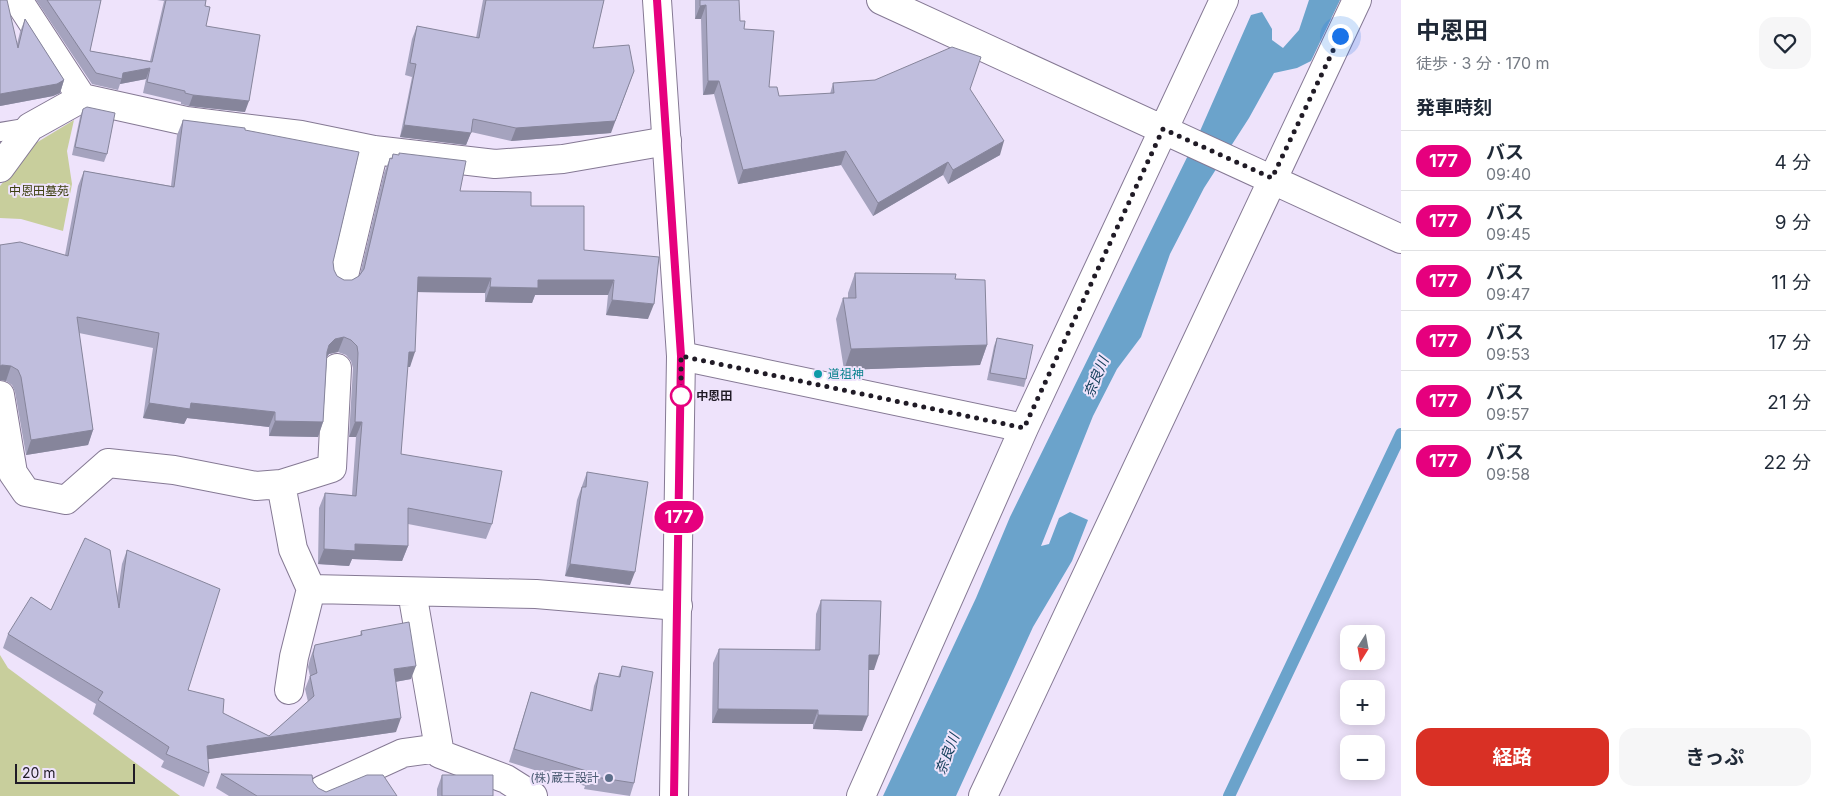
<!DOCTYPE html>
<html lang="ja">
<head>
<meta charset="utf-8">
<style>
  :root { --surface:#fff; --page:#f6f6f7; --text:#1f2937; --muted:#747a83; --line:#e0e1e3; --accent:#d93025 }
  body { margin:0; font-family:Inter,"Noto Sans JP",sans-serif; background:var(--page); color:var(--text); height:100vh; display:flex; flex-direction:column; font-size:19px; white-space:nowrap }
  * { box-sizing:border-box; margin:0 }
  p { font-size:16px; color:var(--muted) }
  .icon { flex:none; width:28px; height:28px; fill:none; stroke:currentColor; stroke-width:2; stroke-linecap:round; stroke-linejoin:round }
  .map { position:relative; flex:1; overflow:hidden }
  .panel { display:flex; flex-direction:column; background:var(--surface); width:425px }
  .panel>* { flex:none }
  .badge { padding:0 10px; border-radius:16px; font-size:18px; line-height:32px }
  .needle { width:32px; rotate:191deg }
  .controls { position:absolute; left:1340px; top:625px; display:grid; gap:10px }
  .controls a { display:grid; place-items:center; width:45px; height:45px; border-radius:10px; background:var(--surface); box-shadow:0 2px 12px #0003; font-size:25px }
  .scale { position:absolute; left:15px; bottom:12px; width:120px; box-sizing:border-box; padding-left:5px; border:2px solid #201b26; border-top:0; font-size:14px; line-height:18px; white-space:nowrap; color:#201b26; -webkit-text-stroke:4px #eee3fb; paint-order:stroke }
  .you { position:absolute; width:25px; height:25px; margin:-12px; border:4px solid #fff; border-radius:50%; background:#1a73e8; box-shadow:0 0 0 8px #1a73e833 }
  .map>.badge { position:absolute; translate:-50% -50%; box-shadow:0 0 0 2px #fff }
  h2 { padding:0 15px; font-size:19px; line-height:45px }
  .round { display:grid; place-items:center; flex:none; width:52px; height:52px; border-radius:15px; background:var(--page) }
  .overview { display:flex; align-items:center; justify-content:space-between; height:85px; padding:0 15px }
  h1 { font-size:24px; font-weight:700; line-height:38px }
  .button { display:flex; gap:10px; margin-top:auto; padding:10px 15px }
  .button a { flex:1; height:58px; border-radius:15px; background:var(--accent); color:#fff; font-size:20px; font-weight:700; line-height:58px; text-align:center }
  .button a+a { background:var(--page); color:var(--text) }
  ul { padding:0; list-style:none }
  li { display:flex; align-items:center; gap:15px; height:60px; padding:0 15px; border-top:1px solid var(--line) }
  li div { flex:1 }
  li b { display:block; font-size:19px }
  li em { font-style:normal }
  li .badge { min-width:55px; font-weight:700; text-align:center }
  main { display:flex; flex:1; min-height:0 }
  .map>svg:first-child { display:block }
  .green { fill:#c8ce9c }
  .water { fill:#6ba3cb }
  .lines { fill:none; stroke-linecap:round; stroke-linejoin:round }
  .stream { stroke:#6ba3cb; stroke-width:12 }
  .service-casing { stroke:#857994; stroke-width:20 }
  .minor-casing { stroke:#857994; stroke-width:30 }
  .secondary-casing { stroke:#857994; stroke-width:30 }
  .service { stroke:#fff; stroke-width:18 }
  .minor { stroke:#fff; stroke-width:28 }
  .secondary { stroke:#fff; stroke-width:28 }
  .wall { fill:#a5a3be }
  .shaded-wall { fill:#86859b }
  .building { fill:#c0bedd; stroke:#86859b }
  .line-casing { stroke:#fff; stroke-width:11 }
  .line { stroke:#e6007e; stroke-width:8 }
  .walk { stroke:#201b26; stroke-width:5; stroke-dasharray:0 9 }
  .culture-dot { fill:#0f9aa8; stroke:#eee3fb; stroke-width:2 }
  .stop-dot { fill:#fff; stroke:#e6007e; stroke-width:2.5 }
  .service-dot { fill:#5c6f8a; stroke:#eee3fb; stroke-width:2 }
  .labels { text-anchor:middle; stroke-width:4; stroke-linejoin:round; paint-order:stroke }
  .park-label { font-size:12px; fill:#3c3f0f; stroke:#eee3fb }
  .culture-label { font-size:12px; fill:#0d838f; stroke:#eee3fb; text-anchor:start }
  .stop-label { font-size:12px; font-weight:bold; fill:#201b26; stroke:#eee3fb; text-anchor:start }
  .service-label { font-size:12px; fill:#4e5e75; stroke:#eee3fb; text-anchor:end }
  .water-label { font-size:14px; font-style:italic; fill:#0e3b57; stroke:#eee3fb }
</style>
</head>
<body>
<main>
<div class="map">
<svg width="1401" height="796" viewBox="0 0 1401 796">
  <rect width="100%" height="100%" fill="#eee3fb"/>
  <path class="green" d="M 74,120 L 67,151 L 72,184 L 63,231 L 21,219 L 0,218 L 0,186 L 36,143 Z
    M 0,655 L 8,668 L 180,796 L 0,796 Z"/>
  <path class="water" d="M 1309,0 L 1340,0 L 1311,61 L 1297,68 L 1274,73 L 1249,118 L 1204,188 L 1170,254 L 1141,337 L 1117,369 L 1093,416 L 1041,546 L 1049,544 L 1059,518 L 1070,512 L 1088,520 L 1072,561 L 1033,627 L 956,796 L 883,796 L 976,598 L 1010,517 L 1200,131 L 1251,15 L 1262,12 L 1272,29 L 1272,40 L 1283,48 L 1299,30 Z"/>
  <g class="lines">
    <path class="stream" d="M 1229,796 L 1401,434"/>
    <g class="service-casing">
      <path id="service" d="M 0,132 L 30,127"/>
    </g>
    <g class="minor-casing">
      <path id="minor" d="M 18,0 L 82,98
        M 881,0 L 1401,239
        M 0,168 L 30,127 L 82,98 L 186,121 L 301,135 L 374,150 L 495,164 L 563,159 L 667,141
        M 343,280 L 374,150
        M 681,356 L 1024,428
        M 0,395 L 13,473 L 26,492 L 66,500 L 108,463 L 174,470 L 256,486 L 281,484 L 332,468 L 337,368
        M 281,484 L 293,549 L 311,589 L 294,657 L 289,690
        M 311,589 L 536,594 L 678,606
        M 412,592 L 440,754 L 506,779 L 533,796
        M 322,790 L 403,753 L 439,748
        M 861,796 L 1024,428 L 1224,0
        M 983,796 L 1357,0"/>
    </g>
    <g class="secondary-casing">
      <path id="secondary" d="M 657,0 L 681,356 L 674,796"/>
    </g>
    <use href="#service" class="service"/>
    <use href="#minor" class="minor"/>
    <use href="#secondary" class="secondary"/>
  </g>
  <path class="wall" d="M 36,0 L 101,0 L 90,51 L 150,61 L 164,1 L 157,0 L 206,0 L 205,6 L 206,26 L 245,112 L 189,106 L 181,104 L 181,102 L 143,93 L 146,79 L 120,84 L 118,90 L 92,84 Z
    M 483,0 L 604,0 L 593,48 L 611,133 L 511,141 L 471,132 L 466,145 L 400,137 L 412,77 L 405,75 L 412,39 L 417,26 L 476,38 Z
    M 695,0 L 739,0 L 740,21 L 769,87 L 779,96 L 830,94 L 833,83 L 970,89 L 1000,155 L 948,184 L 943,175 L 873,216 L 841,165 L 738,184 L 714,94 L 703,95 L 701,19 L 695,19 Z
    M 25,19 L 64,80 L 60,93 L 53,96 L 0,106 L 17,44 L 20,32 Z
    M 83,109 L 107,154 L 104,162 L 72,155 L 80,117 Z
    M 183,120 L 245,130 L 333,262 L 334,270 L 337,276 L 344,280 L 352,280 L 359,276 L 360,274 L 384,173 L 390,158 L 391,159 L 393,154 L 460,191 L 531,206 L 584,250 L 648,319 L 606,315 L 608,295 L 535,295 L 532,303 L 485,302 L 485,293 L 417,292 L 410,367 L 407,367 L 401,454 L 492,524 L 486,539 L 408,524 L 408,546 L 402,561 L 352,559 L 349,566 L 318,564 L 319,508 L 325,493 L 352,495 L 356,437 L 349,437 L 353,368 L 351,361 L 346,355 L 338,352 L 329,354 L 327,357 L 323,422 L 318,437 L 269,436 L 269,427 L 187,418 L 184,424 L 143,418 L 153,348 L 79,333 L 93,430 L 88,445 L 26,455 L 15,392 L 12,385 L 6,381 L 0,380 L 0,245 L 65,255 L 78,186 L 84,171 L 171,186 L 177,135 Z
    M 855,273 L 955,279 L 987,345 L 980,365 L 844,370 L 836,319 L 843,298 L 848,298 L 848,293 Z
    M 997,338 L 1026,379 L 1024,387 L 987,380 L 994,346 Z
    M 587,472 L 630,585 L 565,576 L 577,500 Z
    M 127,550 L 188,690 L 223,713 L 269,736 L 308,702 L 305,689 L 310,676 L 308,667 L 310,659 L 315,645 L 360,636 L 361,631 L 411,679 L 395,682 L 396,732 L 208,759 L 209,773 L 204,787 L 161,767 L 164,761 L 93,714 L 96,704 L 3,648 L 8,634 L 51,610 L 117,597 L 122,564 Z
    M 821,600 L 874,670 L 868,670 L 862,731 L 813,729 L 813,724 L 712,723 L 713,663 L 719,649 L 815,650 L 816,614 Z
    M 622,666 L 634,783 L 630,796 L 584,789 L 585,786 L 509,762 L 531,692 L 590,710 L 594,686 L 599,673 L 618,677 Z
    M 221,774 L 313,782 L 318,788 L 326,792 L 397,796 L 229,796 L 216,788 Z
    M 442,775 L 493,796 L 437,796 L 437,789 Z"/>
  <path class="shaded-wall" d="M 706,5 L 701,19 L 695,19 L 700,6 Z
    M 150,68 L 146,79 L 120,84 L 123,73 Z
    M 634,71 L 611,133 L 511,141 L 516,128 Z
    M 64,80 L 60,93 L 53,96 L 0,106 L 0,94 Z
    M 708,81 L 719,81 L 714,94 L 703,95 Z
    M 193,95 L 249,101 L 245,112 L 189,106 Z
    M 404,125 L 471,133 L 466,145 L 400,137 Z
    M 1004,141 L 1000,155 L 948,184 L 953,170 Z
    M 846,151 L 841,165 L 738,184 L 743,170 Z
    M 948,162 L 943,175 L 873,216 L 878,203 Z
    M 418,277 L 491,278 L 485,293 L 413,292 Z
    M 538,280 L 614,280 L 608,295 L 535,295 L 532,303 L 485,302 L 490,287 Z
    M 612,300 L 654,304 L 648,319 L 606,315 Z
    M 344,337 L 338,352 L 329,354 L 324,360 L 329,345 L 335,339 Z
    M 987,345 L 980,365 L 844,370 L 851,349 Z
    M 409,352 L 415,352 L 410,367 L 403,367 Z
    M 2,365 L 11,366 L 6,381 L 0,380 L 0,366 Z
    M 149,403 L 191,403 L 275,412 L 269,427 L 187,418 L 184,424 L 143,418 Z
    M 275,421 L 323,422 L 318,437 L 269,436 Z
    M 355,422 L 362,422 L 356,437 L 349,437 Z
    M 93,430 L 88,445 L 26,455 L 31,440 Z
    M 355,544 L 408,546 L 402,561 L 352,559 L 349,566 L 318,564 L 324,549 Z
    M 570,564 L 635,572 L 630,585 L 565,576 Z
    M 869,655 L 879,655 L 874,670 L 863,670 Z
    M 416,666 L 411,679 L 389,683 L 394,669 Z
    M 718,709 L 818,710 L 813,724 L 712,723 Z
    M 818,715 L 868,716 L 862,731 L 813,729 Z
    M 401,718 L 396,732 L 203,760 L 207,746 Z"/>
  <path class="building" d="M 0,0 L 7,0 L 18,48 L 25,19 L 64,80 L 57,84 L 0,94 Z
    M 47,0 L 101,0 L 90,51 L 152,62 L 166,0 L 206,0 L 205,6 L 210,7 L 206,26 L 260,35 L 249,101 L 193,95 L 185,93 L 185,91 L 147,82 L 150,68 L 123,73 L 122,79 L 96,73 Z
    M 486,0 L 604,0 L 593,48 L 629,45 L 634,71 L 615,121 L 516,128 L 473,119 L 471,133 L 404,125 L 416,64 L 410,63 L 417,26 L 479,38 Z
    M 700,0 L 739,0 L 740,21 L 745,21 L 744,29 L 774,31 L 769,87 L 777,87 L 779,96 L 834,93 L 833,83 L 875,80 L 952,47 L 981,57 L 970,89 L 1004,141 L 953,170 L 948,162 L 878,203 L 846,151 L 743,170 L 719,81 L 708,81 L 706,5 L 700,6 Z
    M 87,107 L 115,113 L 107,154 L 75,147 L 83,109 Z
    M 183,120 L 245,128 L 245,130 L 359,152 L 333,262 L 334,270 L 337,276 L 344,280 L 352,280 L 359,276 L 364,269 L 390,158 L 392,159 L 393,154 L 399,155 L 399,153 L 466,161 L 460,191 L 531,192 L 531,206 L 584,206 L 584,250 L 659,257 L 654,304 L 612,300 L 614,280 L 538,280 L 538,288 L 490,287 L 491,278 L 418,277 L 415,352 L 409,352 L 401,454 L 502,471 L 492,524 L 408,508 L 408,546 L 355,544 L 355,551 L 324,549 L 325,493 L 356,496 L 362,422 L 355,422 L 358,353 L 357,346 L 351,340 L 344,337 L 335,339 L 329,345 L 327,352 L 323,422 L 275,421 L 275,412 L 191,403 L 190,409 L 149,403 L 159,333 L 77,317 L 93,430 L 31,440 L 21,377 L 18,370 L 11,366 L 2,365 L 0,366 L 0,245 L 20,242 L 68,256 L 84,171 L 174,187 Z
    M 855,273 L 956,274 L 955,279 L 985,280 L 987,345 L 851,349 L 843,298 L 856,298 Z
    M 997,338 L 1033,345 L 1026,379 L 990,373 Z
    M 587,472 L 648,482 L 635,572 L 570,564 L 582,487 L 586,487 Z
    M 85,538 L 110,550 L 119,608 L 127,550 L 220,589 L 188,690 L 224,699 L 223,713 L 269,736 L 314,696 L 310,676 L 317,673 L 313,654 L 315,645 L 362,635 L 361,631 L 409,622 L 416,666 L 394,669 L 401,718 L 207,746 L 209,773 L 166,754 L 169,747 L 98,700 L 103,692 L 8,634 L 31,597 L 51,610 Z
    M 821,600 L 881,601 L 879,655 L 869,655 L 868,716 L 818,715 L 818,710 L 718,709 L 719,649 L 820,650 Z
    M 622,666 L 653,672 L 634,783 L 589,776 L 590,772 L 514,749 L 531,692 L 592,711 L 599,673 L 620,677 Z
    M 221,774 L 312,775 L 313,782 L 318,788 L 326,792 L 367,775 L 383,775 L 397,796 L 257,796 Z
    M 442,775 L 493,775 L 493,796 L 442,796 Z"/>
  <g class="lines">
    <g class="line-casing">
      <path id="line" d="M 657,0 L 681,356 L 674,796"/>
    </g>
    <use href="#line" class="line"/>
    <path class="walk" d="M 681,396 L 681,356 L 1024,428 L 1163,129 L 1272,178 L 1340,36"/>
  </g>
  <circle class="culture-dot" cx="818" cy="374" r="5"/>
  <circle class="stop-dot" cx="681" cy="396" r="10"/>
  <circle class="service-dot" cx="609" cy="778" r="5"/>
  <g class="labels">
    <g class="park-label">
      <text x="39" y="195">中恩田墓苑</text>
    </g>
    <g class="culture-label">
      <text x="828" y="378">道祖神</text>
    </g>
    <g class="stop-label">
      <text x="696" y="400">中恩田</text>
    </g>
    <g class="service-label">
      <text x="599" y="782">(株)蔵王設計</text>
    </g>
    <g class="water-label">
      <text transform="translate(1096 377) rotate(-67)" y="5">奈良川</text>
      <text transform="translate(947 754) rotate(-69)" y="5">奈良川</text>
    </g>
  </g>
</svg>
<div class="controls">
<a><svg class="needle" viewBox="-14 -14 28 28"><path d="M0-13l5 13h-10z" fill="#e53935"/><path d="M0 13l5-13h-10z" fill="#747a83"/></svg></a>
<a>+</a>
<a>−</a>
</div>
<div class="scale">20 m</div>
<div class="you" style="left:1340px;top:36px"></div>
<b class="badge" style="left:679px;top:517px;background:#e6007e;color:#fff">177</b>
</div>
<section class="panel">
<div class="overview"><div><h1>中恩田</h1><p>徒歩 · 3 分 · 170 m</p></div><a class="round"><svg class="icon" aria-label="heart" viewBox="0 0 24 24"><path d="M12 20l-8-8c-3-5 5-10 8-4 3-6 11-1 8 4z"/></svg></a></div>
<h2>発車時刻</h2>
<ul>
<li><span class="badge" style="background:#e6007e;color:#fff">177</span><div><b>バス</b><p>09:40</p></div><em>4 分</em></li>
<li><span class="badge" style="background:#e6007e;color:#fff">177</span><div><b>バス</b><p>09:45</p></div><em>9 分</em></li>
<li><span class="badge" style="background:#e6007e;color:#fff">177</span><div><b>バス</b><p>09:47</p></div><em>11 分</em></li>
<li><span class="badge" style="background:#e6007e;color:#fff">177</span><div><b>バス</b><p>09:53</p></div><em>17 分</em></li>
<li><span class="badge" style="background:#e6007e;color:#fff">177</span><div><b>バス</b><p>09:57</p></div><em>21 分</em></li>
<li><span class="badge" style="background:#e6007e;color:#fff">177</span><div><b>バス</b><p>09:58</p></div><em>22 分</em></li>
</ul>
<div class="button"><a>経路</a><a>きっぷ</a></div>
</section>
</main>
</body>
</html>
